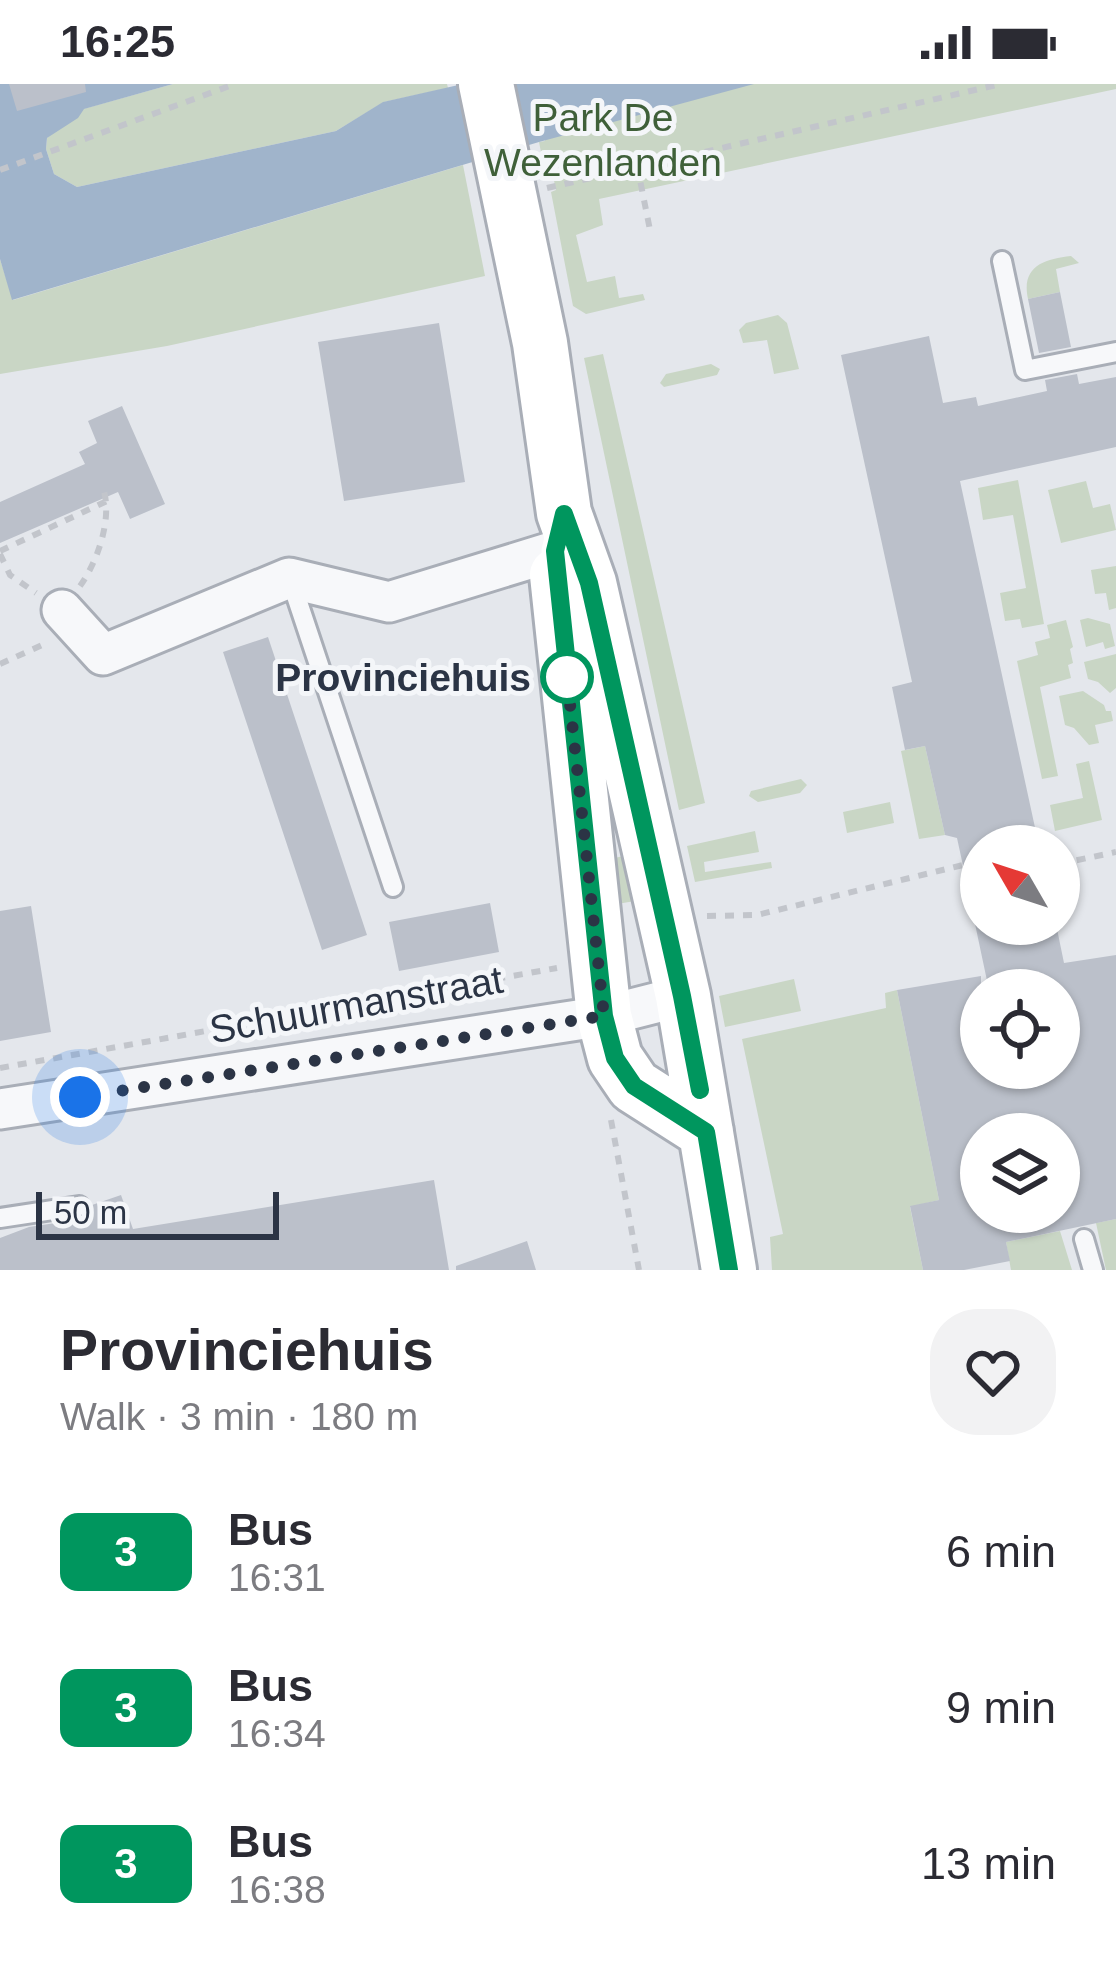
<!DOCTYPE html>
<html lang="en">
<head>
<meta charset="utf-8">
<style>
  :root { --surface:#fff; --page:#f2f2f3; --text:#2b2b33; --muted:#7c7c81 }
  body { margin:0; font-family:Arial,sans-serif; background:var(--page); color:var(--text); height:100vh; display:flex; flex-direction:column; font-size:45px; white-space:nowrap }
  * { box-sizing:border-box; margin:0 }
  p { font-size:39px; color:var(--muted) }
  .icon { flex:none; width:66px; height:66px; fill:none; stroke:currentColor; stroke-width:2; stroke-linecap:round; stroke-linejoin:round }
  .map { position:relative; height:1186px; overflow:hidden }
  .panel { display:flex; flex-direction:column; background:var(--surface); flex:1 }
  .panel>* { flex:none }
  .badge { padding:0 24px; border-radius:18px; font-size:42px; line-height:78px }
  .needle { width:78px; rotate:309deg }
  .fabs { position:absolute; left:960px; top:741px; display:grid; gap:24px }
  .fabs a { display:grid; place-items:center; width:120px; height:120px; border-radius:50%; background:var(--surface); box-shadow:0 3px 9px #0004; font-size:60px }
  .scale { position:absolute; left:36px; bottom:30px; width:243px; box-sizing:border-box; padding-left:12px; border:6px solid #2b3445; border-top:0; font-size:33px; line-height:42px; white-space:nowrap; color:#2b3445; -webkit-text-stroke:9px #f4f6f9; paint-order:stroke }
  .you { position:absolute; width:60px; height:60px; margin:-30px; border:9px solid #fff; border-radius:50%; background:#1a73e8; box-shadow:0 0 0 18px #1a73e833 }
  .map>.badge { position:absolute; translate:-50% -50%; box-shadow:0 0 0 6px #fff }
  .round { display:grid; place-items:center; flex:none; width:126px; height:126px; border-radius:48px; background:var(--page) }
  .head { display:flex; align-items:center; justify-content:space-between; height:204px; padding:0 60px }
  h1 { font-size:57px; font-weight:800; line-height:90px }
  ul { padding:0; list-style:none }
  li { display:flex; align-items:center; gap:36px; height:156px; padding:0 60px }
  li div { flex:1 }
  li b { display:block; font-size:45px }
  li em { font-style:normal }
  li .badge { min-width:132px; font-weight:700; text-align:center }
  .status { display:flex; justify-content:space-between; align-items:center; height:84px; padding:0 60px; background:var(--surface); direction:ltr }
  .status svg { height:33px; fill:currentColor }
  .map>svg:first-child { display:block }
  .green { fill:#c9d6c5 }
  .water { fill:#a0b4cb }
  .building { fill:#bbc0ca; fill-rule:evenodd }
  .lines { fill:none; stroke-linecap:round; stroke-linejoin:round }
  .lane-casing { stroke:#a9aeb7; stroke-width:24 }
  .street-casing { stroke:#a9aeb7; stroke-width:45 }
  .secondary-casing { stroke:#a9aeb7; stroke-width:60 }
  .path { stroke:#c2c5cb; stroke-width:6; stroke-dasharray:9 9; stroke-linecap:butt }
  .lane { stroke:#f7f8fa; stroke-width:18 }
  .street { stroke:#f7f8fa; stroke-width:39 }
  .secondary { stroke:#fff; stroke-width:54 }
  .line-casing { stroke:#fff; stroke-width:27 }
  .line { stroke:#00965e; stroke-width:18 }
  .walk { stroke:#2b3445; stroke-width:12; stroke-dasharray:0 21.6 }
  .stop-dot { fill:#fff; stroke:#00965e; stroke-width:6 }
  .labels { text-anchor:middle; stroke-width:10; stroke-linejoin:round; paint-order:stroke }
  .park-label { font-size:39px; fill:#3f6039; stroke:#f4f6f9 }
  .stop-label { font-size:39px; font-weight:bold; fill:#2b3445; stroke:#f4f6f9; text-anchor:end }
  .street-label { font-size:39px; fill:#2b3445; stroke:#f4f6f9 }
</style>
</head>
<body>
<div class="status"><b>16:25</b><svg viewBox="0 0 49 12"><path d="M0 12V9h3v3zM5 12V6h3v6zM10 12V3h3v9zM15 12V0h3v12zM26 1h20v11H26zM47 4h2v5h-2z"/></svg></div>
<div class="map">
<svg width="1116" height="1186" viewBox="0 0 1116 1186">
  <rect width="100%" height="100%" fill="#e4e7ec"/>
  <path class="green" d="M 173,0 L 447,0 L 448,4 L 384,18 L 336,47 L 77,103 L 54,90 L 46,65 L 47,54 L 83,25 Z
    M 533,0 L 1116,0 L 1116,5 L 599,115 L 603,141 L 576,151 L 587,198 L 615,192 L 619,214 L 643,210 L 645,216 L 586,230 L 573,222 L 551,108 L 556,106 L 552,87 L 545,88 L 539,58 L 545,57 Z
    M 463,81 L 485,192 L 167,262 L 0,290 L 0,175 L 13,216 Z
    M 1071,172 L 1079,179 L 1056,185 L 1060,208 L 1028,215 C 1021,183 1043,175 1071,172 Z
    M 778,231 L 787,239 L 799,285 L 774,290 L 767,256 L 743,259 L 739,246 L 746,239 Z
    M 603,270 L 705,719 L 679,726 L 584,274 Z
    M 711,280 L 720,285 L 717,291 L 664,303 L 660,299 L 666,290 Z
    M 1018,396 L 1044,540 L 1022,544 L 1020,535 L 1005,537 L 1000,509 L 1026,504 L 1013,431 L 983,436 L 978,404 Z
    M 1086,397 L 1093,424 L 1110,420 L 1116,446 L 1061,459 L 1048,406 Z
    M 1116,482 L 1116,524 L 1109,526 L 1106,509 L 1095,510 L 1091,486 Z
    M 1088,534 L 1110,540 L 1115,562 L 1105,565 L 1103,558 L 1086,563 L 1080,536 Z
    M 1066,536 L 1073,563 L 1070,565 L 1073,579 L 1068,581 L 1071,594 L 1040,603 L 1058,692 L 1042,695 L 1017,577 L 1038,571 L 1035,558 L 1050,554 L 1047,541 Z
    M 1116,570 L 1116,604 L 1110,609 L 1098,598 L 1088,595 L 1084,578 Z
    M 1083,607 L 1104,621 L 1106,627 L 1111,627 L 1113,637 L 1095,641 L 1099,659 L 1089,661 L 1074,644 L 1065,641 L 1059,612 Z
    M 925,662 L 945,751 L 919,755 L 901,667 Z
    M 1089,677 L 1102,736 L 1055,747 L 1050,721 L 1083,714 L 1076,680 Z
    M 801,695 L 807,701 L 800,709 L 758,718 L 749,712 L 751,707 Z
    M 890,718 L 894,739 L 847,749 L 843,728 Z
    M 755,747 L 759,768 L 704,778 L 705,788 L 771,778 L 772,784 L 695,798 L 687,762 Z
    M 628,771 L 647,815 L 599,823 L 610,775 Z
    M 794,895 L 801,927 L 725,943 L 719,912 Z
    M 897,906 L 939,1116 L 910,1123 L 923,1186 L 772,1186 L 770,1153 L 783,1150 L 742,955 L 886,924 L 885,909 Z
    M 1116,1135 L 1116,1186 L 1106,1186 L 1096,1139 Z
    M 1060,1147 L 1072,1186 L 1011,1186 L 1006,1158 Z"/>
  <path class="water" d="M 0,0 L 173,0 L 84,25 L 78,34 L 47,54 L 46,65 L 54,90 L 77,103 L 336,47 L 383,18 L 463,0 L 754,0 L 539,58 L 12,216 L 0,175 Z"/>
  <path class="building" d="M 9,0 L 85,0 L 86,8 L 17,27 Z
    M 1060,208 L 1071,263 L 1039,269 L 1028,215 Z
    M 439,239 L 465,398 L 344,417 L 318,258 Z
    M 929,252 L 943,319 L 976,313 L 978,322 L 1047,307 L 1045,296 L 1077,290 L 1079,300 L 1116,293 L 1116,363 L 960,397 L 1039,762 L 981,762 L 981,813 L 970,814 L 957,754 L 945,751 L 925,662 L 905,666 L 892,603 L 912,598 L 841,271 Z
    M 122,322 L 165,420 L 130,435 L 118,408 L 0,459 L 0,418 L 85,380 L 79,368 L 97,359 L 88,337 Z
    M 268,553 L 367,851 L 322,866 L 223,568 Z
    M 490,819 L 499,868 L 399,887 L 389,838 Z
    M 31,822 L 51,948 L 0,957 L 0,827 Z
    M 975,840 L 1056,840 L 1064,879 L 1116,871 L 1116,1135 L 1006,1158 L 1010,1177 L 964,1186 L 923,1186 L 910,1122 L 939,1116 L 897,906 L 981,892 L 981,984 L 1059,984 L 1059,906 L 989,906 ZM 981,1050 L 1059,1050 L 1059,1128 L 981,1128 Z
    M 434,1096 L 449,1186 L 0,1186 L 0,1154 L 29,1143 L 82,1135 L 91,1128 L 92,1121 L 121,1111 L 133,1145 Z
    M 527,1157 L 536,1186 L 456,1186 L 456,1182 Z"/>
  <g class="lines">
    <g class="lane-casing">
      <path id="lane" d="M 1002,177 L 1025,286 L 1116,268
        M 290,494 L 393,803
        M 0,1134 L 79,1122
        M 1084,1155 L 1093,1186"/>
    </g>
    <g class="street-casing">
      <path id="street" d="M 62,526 L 103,571 L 289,494 L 389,518 L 555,467
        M 0,1025 L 604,932 L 683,912"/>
    </g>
    <g class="secondary-casing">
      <path id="secondary" d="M 486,0 L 540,259 L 564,429 L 589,499 L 683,912 L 729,1186
        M 557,491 L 604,932 L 615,974 L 634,1002 L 706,1048"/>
    </g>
    <path class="path" d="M 637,81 L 651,151
      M 0,86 L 235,0
      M 547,104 L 1001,0
      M 0,467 L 107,417
      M 0,470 L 10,491 L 36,509
      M 80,502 C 98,477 113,433 103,404
      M 0,580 L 49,558
      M 1059,780 L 1116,768
      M 707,832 L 757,831 L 963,781 L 981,781
      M 0,984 L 557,884
      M 611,1036 L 639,1186"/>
    <use href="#lane" class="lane"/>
    <use href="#street" class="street"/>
    <use href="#secondary" class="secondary"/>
  </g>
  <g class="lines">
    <g class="line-casing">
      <path id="line" d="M 700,1006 L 682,912 L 589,499 L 564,430 L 555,467 L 604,932 L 615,974 L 634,1002 L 706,1048 L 729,1186"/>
    </g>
    <use href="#line" class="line"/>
    <path class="walk" d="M 80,1013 L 604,932 L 566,583 L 567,593"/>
  </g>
  <circle class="stop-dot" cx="567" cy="593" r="24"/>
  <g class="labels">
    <g class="park-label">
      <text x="603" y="47">Park De<tspan x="603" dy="45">Wezenlanden</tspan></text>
    </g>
    <g class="stop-label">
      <text x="531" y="607">Provinciehuis</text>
    </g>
    <g class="street-label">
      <text transform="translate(356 920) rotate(-10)" y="14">Schuurmanstraat</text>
    </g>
  </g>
</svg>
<div class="fabs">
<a><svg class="needle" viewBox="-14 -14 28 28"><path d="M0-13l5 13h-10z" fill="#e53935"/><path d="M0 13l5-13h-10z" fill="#7c7c81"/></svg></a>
<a><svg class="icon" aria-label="locate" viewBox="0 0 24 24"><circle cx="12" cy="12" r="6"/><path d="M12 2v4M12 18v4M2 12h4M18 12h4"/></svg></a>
<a><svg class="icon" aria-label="layers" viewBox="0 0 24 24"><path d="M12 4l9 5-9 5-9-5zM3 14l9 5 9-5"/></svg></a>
</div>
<div class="scale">50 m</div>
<div class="you" style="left:80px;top:1013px"></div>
</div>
<section class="panel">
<div class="head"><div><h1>Provinciehuis</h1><p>Walk · 3 min · 180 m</p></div><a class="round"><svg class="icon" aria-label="heart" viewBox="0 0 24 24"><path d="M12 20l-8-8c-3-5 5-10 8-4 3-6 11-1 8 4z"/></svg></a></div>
<ul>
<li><span class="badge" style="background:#00965e;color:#fff">3</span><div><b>Bus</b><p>16:31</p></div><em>6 min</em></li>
<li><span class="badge" style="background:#00965e;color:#fff">3</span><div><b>Bus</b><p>16:34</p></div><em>9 min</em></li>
<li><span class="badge" style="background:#00965e;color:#fff">3</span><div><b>Bus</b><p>16:38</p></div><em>13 min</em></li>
</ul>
</section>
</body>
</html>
